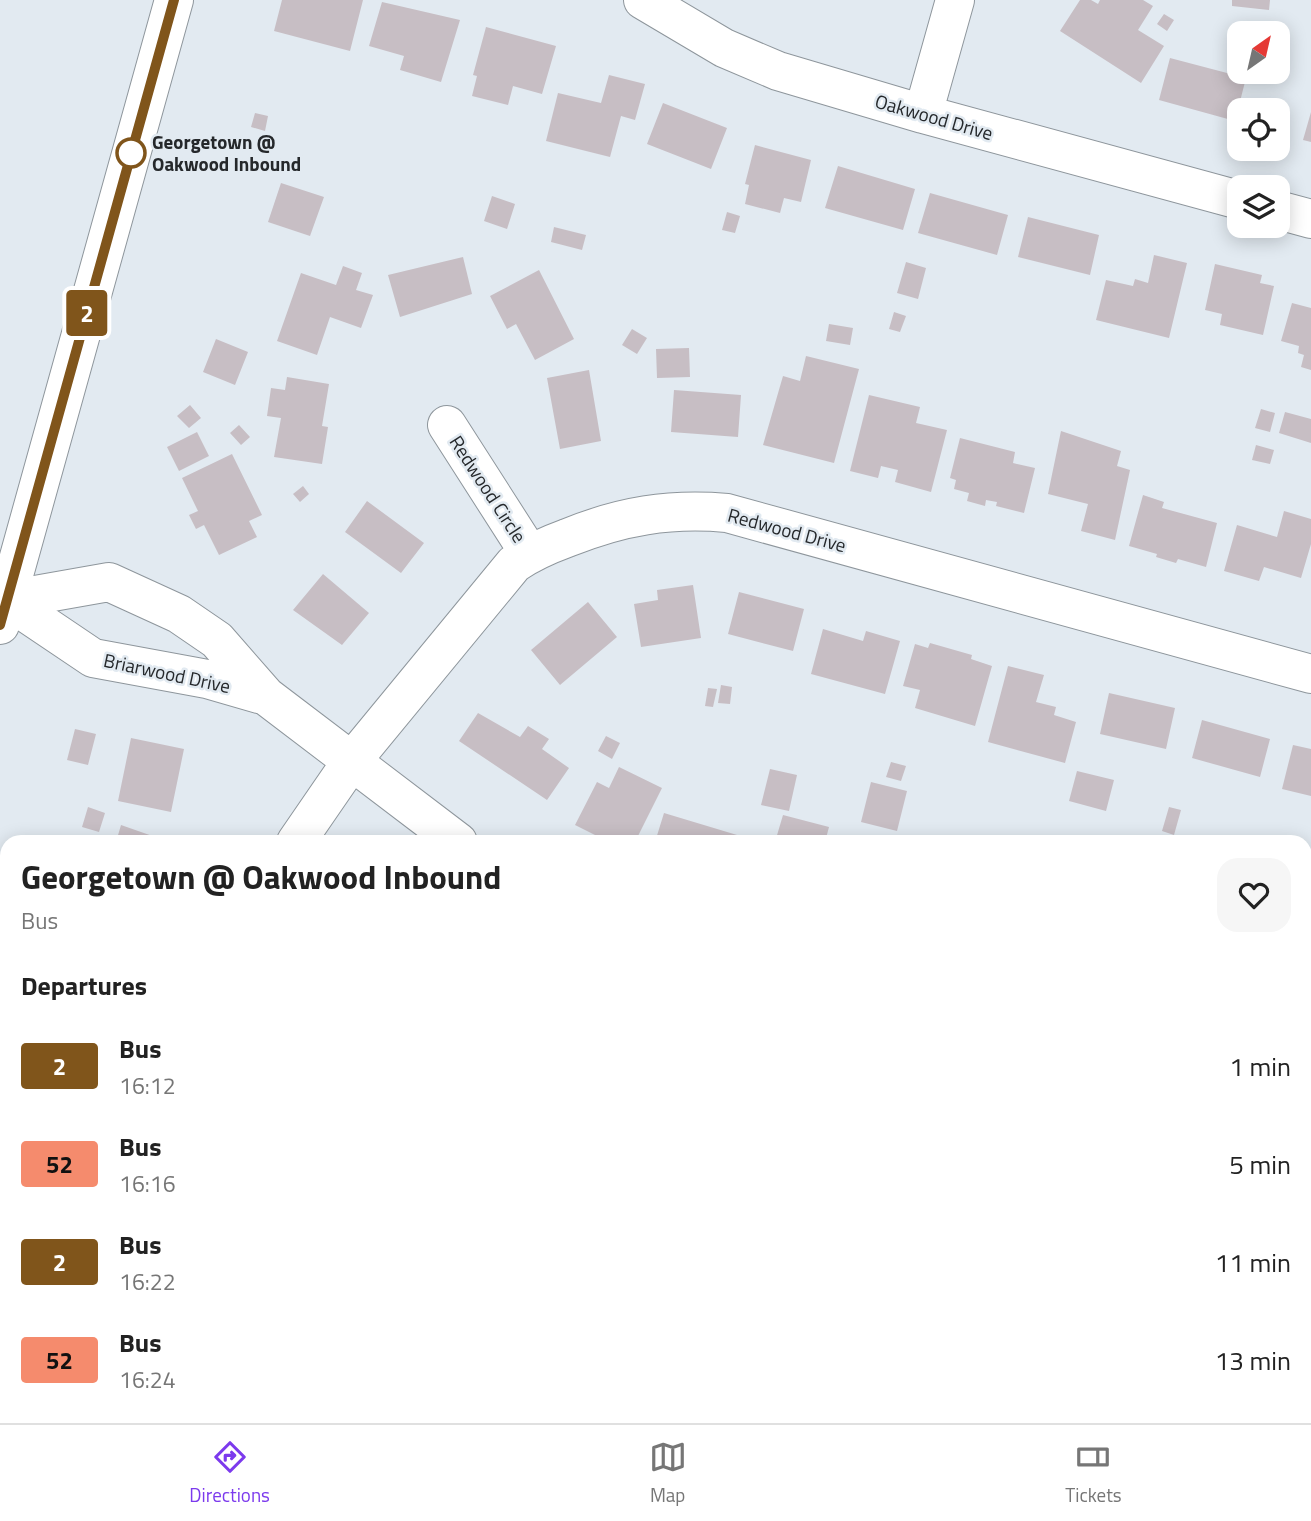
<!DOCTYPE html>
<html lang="en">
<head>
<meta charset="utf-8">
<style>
  :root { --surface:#fff; --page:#f6f6f6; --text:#222; --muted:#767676; --line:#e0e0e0; --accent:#7c3aed }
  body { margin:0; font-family:"Titillium Web",sans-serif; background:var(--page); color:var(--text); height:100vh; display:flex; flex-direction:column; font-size:26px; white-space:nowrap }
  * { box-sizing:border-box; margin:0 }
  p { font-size:23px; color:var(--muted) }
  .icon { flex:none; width:38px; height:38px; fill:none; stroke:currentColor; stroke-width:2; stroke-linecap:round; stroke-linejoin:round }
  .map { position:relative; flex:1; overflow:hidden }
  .sheet { position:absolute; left:0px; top:835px; width:1312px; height:590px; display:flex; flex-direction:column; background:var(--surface); border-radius:21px 21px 0 0; box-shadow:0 4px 18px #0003 }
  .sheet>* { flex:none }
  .badge { padding:0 14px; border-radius:5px; font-size:24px; line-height:46px }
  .needle { width:46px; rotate:34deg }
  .controls { position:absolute; left:1227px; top:21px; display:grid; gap:14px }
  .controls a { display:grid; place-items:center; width:63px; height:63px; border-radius:14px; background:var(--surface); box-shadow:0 4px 18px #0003; font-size:35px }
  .map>.badge { position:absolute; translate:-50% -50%; box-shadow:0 0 0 4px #fff }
  h2 { padding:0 21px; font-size:26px; line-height:63px }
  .round { display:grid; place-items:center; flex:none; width:74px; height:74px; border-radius:21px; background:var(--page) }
  .headline { display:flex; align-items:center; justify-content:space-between; height:119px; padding:0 21px }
  h1 { font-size:33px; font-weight:700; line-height:52px }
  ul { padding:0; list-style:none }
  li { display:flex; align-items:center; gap:21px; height:98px; padding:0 21px }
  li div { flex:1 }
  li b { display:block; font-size:26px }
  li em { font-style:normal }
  li .badge { min-width:77px; font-weight:700; text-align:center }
  .tabs { display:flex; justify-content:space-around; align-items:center; height:98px; border-top:2px solid var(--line); background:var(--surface); font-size:19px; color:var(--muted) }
  .tabs a { display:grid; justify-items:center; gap:4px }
  .tabs .selected { color:var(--accent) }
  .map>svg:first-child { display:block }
  .building { fill:#c7bec4 }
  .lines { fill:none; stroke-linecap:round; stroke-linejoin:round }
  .minor-casing { stroke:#8e969c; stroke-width:40 }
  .major-casing { stroke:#8e969c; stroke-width:40 }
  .minor { stroke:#fff; stroke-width:38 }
  .major { stroke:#fff; stroke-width:38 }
  .line-casing { stroke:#fff; stroke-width:16 }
  .line { stroke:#80551b; stroke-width:10 }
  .stop-dot { fill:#fff; stroke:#80551b; stroke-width:3.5 }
  .labels { text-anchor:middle; stroke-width:5; stroke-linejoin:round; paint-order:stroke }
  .street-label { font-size:19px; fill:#25282b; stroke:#e2eaf1 }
  .stop-label { font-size:19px; font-weight:bold; fill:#25282b; stroke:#e2eaf1; text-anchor:start }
</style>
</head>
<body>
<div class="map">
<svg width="1311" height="1423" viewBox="0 0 1311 1423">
  <rect width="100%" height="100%" fill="#e2eaf1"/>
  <path class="building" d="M 282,0 L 363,0 L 350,51 L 274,31 Z
    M 1080,0 L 1091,0 L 1098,4 L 1100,0 L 1143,0 L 1153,6 L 1138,30 L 1164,46 L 1141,83 L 1060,31 Z
    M 1232,0 L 1270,0 L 1269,10 L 1232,6 Z
    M 382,2 L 460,20 L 441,82 L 400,70 L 404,56 L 369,46 Z
    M 1164,14 L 1174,20 L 1167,31 L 1157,24 Z
    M 486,27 L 556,46 L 542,94 L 513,86 L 508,105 L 472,96 L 477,76 L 473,75 Z
    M 1170,58 L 1246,78 L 1235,121 L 1159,100 Z
    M 609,75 L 645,84 L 635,120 L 621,116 L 610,157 L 546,141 L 558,93 L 601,103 Z
    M 663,103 L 727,128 L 711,169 L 647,144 Z
    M 1311,112 L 1311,142 L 1303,140 Z
    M 255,113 L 268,116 L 265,131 L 251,127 Z
    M 755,145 L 811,160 L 801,202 L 784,198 L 780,213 L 745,204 L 749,185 L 745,184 Z
    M 838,166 L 915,189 L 903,230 L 825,208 Z
    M 281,183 L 324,197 L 310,236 L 268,222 Z
    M 930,193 L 1008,215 L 997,255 L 918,233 Z
    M 492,196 L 515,204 L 507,229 L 484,221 Z
    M 727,212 L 740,216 L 735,233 L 722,230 Z
    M 1028,217 L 1099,235 L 1090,275 L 1018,257 Z
    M 554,227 L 586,235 L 582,250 L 551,242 Z
    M 1154,255 L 1187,263 L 1169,338 L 1096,320 L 1106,280 L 1133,286 L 1135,279 L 1148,283 Z
    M 463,257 L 472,294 L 400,317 L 388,275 Z
    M 906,262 L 926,268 L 918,299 L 897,293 Z
    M 1215,264 L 1262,275 L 1260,283 L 1274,286 L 1263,335 L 1220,325 L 1222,314 L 1205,310 Z
    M 343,266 L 362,273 L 356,290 L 373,295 L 361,328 L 330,317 L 317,355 L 277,341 L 301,273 L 336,285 Z
    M 539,270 L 574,339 L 535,360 L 516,324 L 507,329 L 490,296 Z
    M 1292,303 L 1311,308 L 1311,370 L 1301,367 L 1304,355 L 1298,353 L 1299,346 L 1281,341 Z
    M 894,312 L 906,316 L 900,332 L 889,329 Z
    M 829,324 L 853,328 L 850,345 L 826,341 Z
    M 632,329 L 647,338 L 637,354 L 622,345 Z
    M 216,339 L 248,352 L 235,385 L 203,372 Z
    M 689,348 L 690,377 L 657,378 L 656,349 Z
    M 806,356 L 859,369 L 834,463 L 763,445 L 783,376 L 800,381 Z
    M 589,370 L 601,441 L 560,449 L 547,378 Z
    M 287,377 L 329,384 L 322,426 L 328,427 L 322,464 L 274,457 L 281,418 L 267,416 L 271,388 L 285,390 Z
    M 674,390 L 741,395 L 738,437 L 671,432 Z
    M 869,395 L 920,407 L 916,423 L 947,430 L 931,492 L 895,482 L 898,470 L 881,466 L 878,478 L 850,471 Z
    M 190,405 L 201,418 L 189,428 L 177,416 Z
    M 1261,409 L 1275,413 L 1270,432 L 1255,428 Z
    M 1285,412 L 1311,419 L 1311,443 L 1279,433 Z
    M 239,425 L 250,437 L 241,445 L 230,433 Z
    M 1061,431 L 1121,451 L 1117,466 L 1130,470 L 1115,540 L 1081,531 L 1088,504 L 1048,494 Z
    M 197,432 L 209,456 L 179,471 L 167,447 Z
    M 960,438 L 1015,452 L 1013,463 L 1035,468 L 1024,513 L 996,506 L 997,502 L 986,500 L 985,506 L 967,501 L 969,493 L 954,489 L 956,480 L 950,478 Z
    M 1256,445 L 1274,450 L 1270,464 L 1252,460 Z
    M 232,454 L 262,515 L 249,521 L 257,537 L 219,555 L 204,525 L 196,529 L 189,515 L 198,511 L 182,478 Z
    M 303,486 L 309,494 L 300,502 L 293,494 Z
    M 1143,495 L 1164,502 L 1162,508 L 1217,523 L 1206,567 L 1178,559 L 1176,563 L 1156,557 L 1157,554 L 1129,546 Z
    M 367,501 L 424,543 L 401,573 L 345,532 Z
    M 1284,511 L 1311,519 L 1311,544 L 1301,578 L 1264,567 L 1259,581 L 1224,571 L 1237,525 L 1277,537 Z
    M 323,574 L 369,613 L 342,645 L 293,610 Z
    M 693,585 L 701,638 L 641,647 L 634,604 L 658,600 L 657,590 Z
    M 739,592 L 804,609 L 793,651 L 728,634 Z
    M 588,602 L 617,637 L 560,685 L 531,650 Z
    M 823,629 L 863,641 L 866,631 L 900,641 L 885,694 L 811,674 Z
    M 930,643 L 972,655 L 971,659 L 992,666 L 975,726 L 915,708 L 920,690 L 903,686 L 915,644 L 928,648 Z
    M 1008,666 L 1044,675 L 1036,702 L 1056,707 L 1054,715 L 1076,722 L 1065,763 L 988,742 Z
    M 721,685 L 732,687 L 730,704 L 718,703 Z
    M 708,688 L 717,689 L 713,707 L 705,706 Z
    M 1109,693 L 1175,708 L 1166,749 L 1100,734 Z
    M 478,713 L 520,737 L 528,726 L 549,739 L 542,749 L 569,768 L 547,800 L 459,741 Z
    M 1202,720 L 1270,739 L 1260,777 L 1192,758 Z
    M 75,729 L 96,734 L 88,765 L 67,760 Z
    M 606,736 L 620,743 L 612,759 L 598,751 Z
    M 131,738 L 184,749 L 171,812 L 118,801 Z
    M 1293,745 L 1311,749 L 1311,796 L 1282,789 Z
    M 891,762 L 906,766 L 901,781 L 886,777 Z
    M 619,767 L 662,788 L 635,842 L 609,842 L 575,825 L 597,782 L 609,788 Z
    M 770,769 L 797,775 L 789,811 L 761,805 Z
    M 1077,771 L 1114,780 L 1106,811 L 1069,801 Z
    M 871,782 L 907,791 L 897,831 L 861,822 Z
    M 88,807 L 105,813 L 99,832 L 82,827 Z
    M 1169,807 L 1181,810 L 1174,835 L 1162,831 Z
    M 664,813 L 747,838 L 746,842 L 655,842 Z
    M 783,815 L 829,827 L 825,842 L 775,842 Z
    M 121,825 L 161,839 L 160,842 L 116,842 Z
    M 6,1112 L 7,1112 L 7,1345 L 0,1343 L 0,1134 Z
    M 281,1418 L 353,1418 L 351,1423 L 297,1423 Z
    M 490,1418 L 663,1418 L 662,1423 L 488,1423 Z
    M 744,1418 L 924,1418 L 923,1423 L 742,1423 Z"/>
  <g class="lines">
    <g class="minor-casing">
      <path id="minor" d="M 643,0 L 724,48 L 778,71 L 923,114 L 1239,200
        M 923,114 L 955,0
        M 1278,210 L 1311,219
        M 447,425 L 529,553
        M 7,600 L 109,582 L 179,614 L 217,640 L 266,696 L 458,842
        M 7,600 L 93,658 L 207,679 L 266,696
        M 296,842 L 351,762 L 514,564 C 531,552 548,545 567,538 C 621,516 669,508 727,513 L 1311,674
        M 1306,1128 L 1311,1130
        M 1,1423 L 27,1423
        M 127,1423 L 128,1418
        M 385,1423 L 387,1418"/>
    </g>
    <g class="major-casing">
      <path id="major" d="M 0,625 L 174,0"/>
    </g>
    <use href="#minor" class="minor"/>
    <use href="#major" class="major"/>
  </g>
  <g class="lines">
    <g class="line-casing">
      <path id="line" d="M 0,625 L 174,0"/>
    </g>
    <use href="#line" class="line"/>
  </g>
  <circle class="stop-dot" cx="131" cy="153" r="14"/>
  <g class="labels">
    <g class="street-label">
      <text transform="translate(934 117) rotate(16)" y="7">Oakwood Drive</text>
      <text transform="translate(488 489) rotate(57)" y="7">Redwood Circle</text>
      <text transform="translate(787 530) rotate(15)" y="7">Redwood Drive</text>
      <text transform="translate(167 673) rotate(12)" y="7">Briarwood Drive</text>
    </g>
    <g class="stop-label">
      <text x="152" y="149">Georgetown @<tspan x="152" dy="22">Oakwood Inbound</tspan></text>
    </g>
  </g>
</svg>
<div class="controls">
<a><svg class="needle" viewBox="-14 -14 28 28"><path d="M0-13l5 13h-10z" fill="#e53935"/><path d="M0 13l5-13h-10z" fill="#767676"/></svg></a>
<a><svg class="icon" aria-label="locate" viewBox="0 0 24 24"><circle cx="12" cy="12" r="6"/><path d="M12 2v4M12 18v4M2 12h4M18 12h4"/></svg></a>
<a><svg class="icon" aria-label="layers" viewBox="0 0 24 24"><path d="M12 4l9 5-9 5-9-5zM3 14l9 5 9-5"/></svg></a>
</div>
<b class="badge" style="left:87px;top:313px;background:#80551b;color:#fff">2</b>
<section class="sheet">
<div class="headline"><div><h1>Georgetown @ Oakwood Inbound</h1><p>Bus</p></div><a class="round"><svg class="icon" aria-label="heart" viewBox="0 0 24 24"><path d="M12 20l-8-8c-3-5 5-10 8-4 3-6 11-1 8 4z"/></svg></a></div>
<h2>Departures</h2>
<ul>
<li><span class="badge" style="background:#80551b;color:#fff">2</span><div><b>Bus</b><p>16:12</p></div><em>1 min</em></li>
<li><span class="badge" style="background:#f58b6d;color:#111">52</span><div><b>Bus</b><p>16:16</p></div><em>5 min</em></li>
<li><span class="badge" style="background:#80551b;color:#fff">2</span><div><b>Bus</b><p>16:22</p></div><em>11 min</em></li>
<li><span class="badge" style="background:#f58b6d;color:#111">52</span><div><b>Bus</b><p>16:24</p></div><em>13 min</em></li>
</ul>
</section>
</div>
<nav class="tabs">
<a class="selected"><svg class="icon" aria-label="directions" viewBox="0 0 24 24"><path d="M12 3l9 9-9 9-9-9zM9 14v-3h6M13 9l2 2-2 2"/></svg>Directions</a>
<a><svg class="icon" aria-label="map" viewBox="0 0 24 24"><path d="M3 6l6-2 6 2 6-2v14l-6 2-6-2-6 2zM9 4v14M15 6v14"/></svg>Map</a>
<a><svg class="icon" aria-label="tickets" viewBox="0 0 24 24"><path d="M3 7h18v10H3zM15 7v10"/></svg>Tickets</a>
</nav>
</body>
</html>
